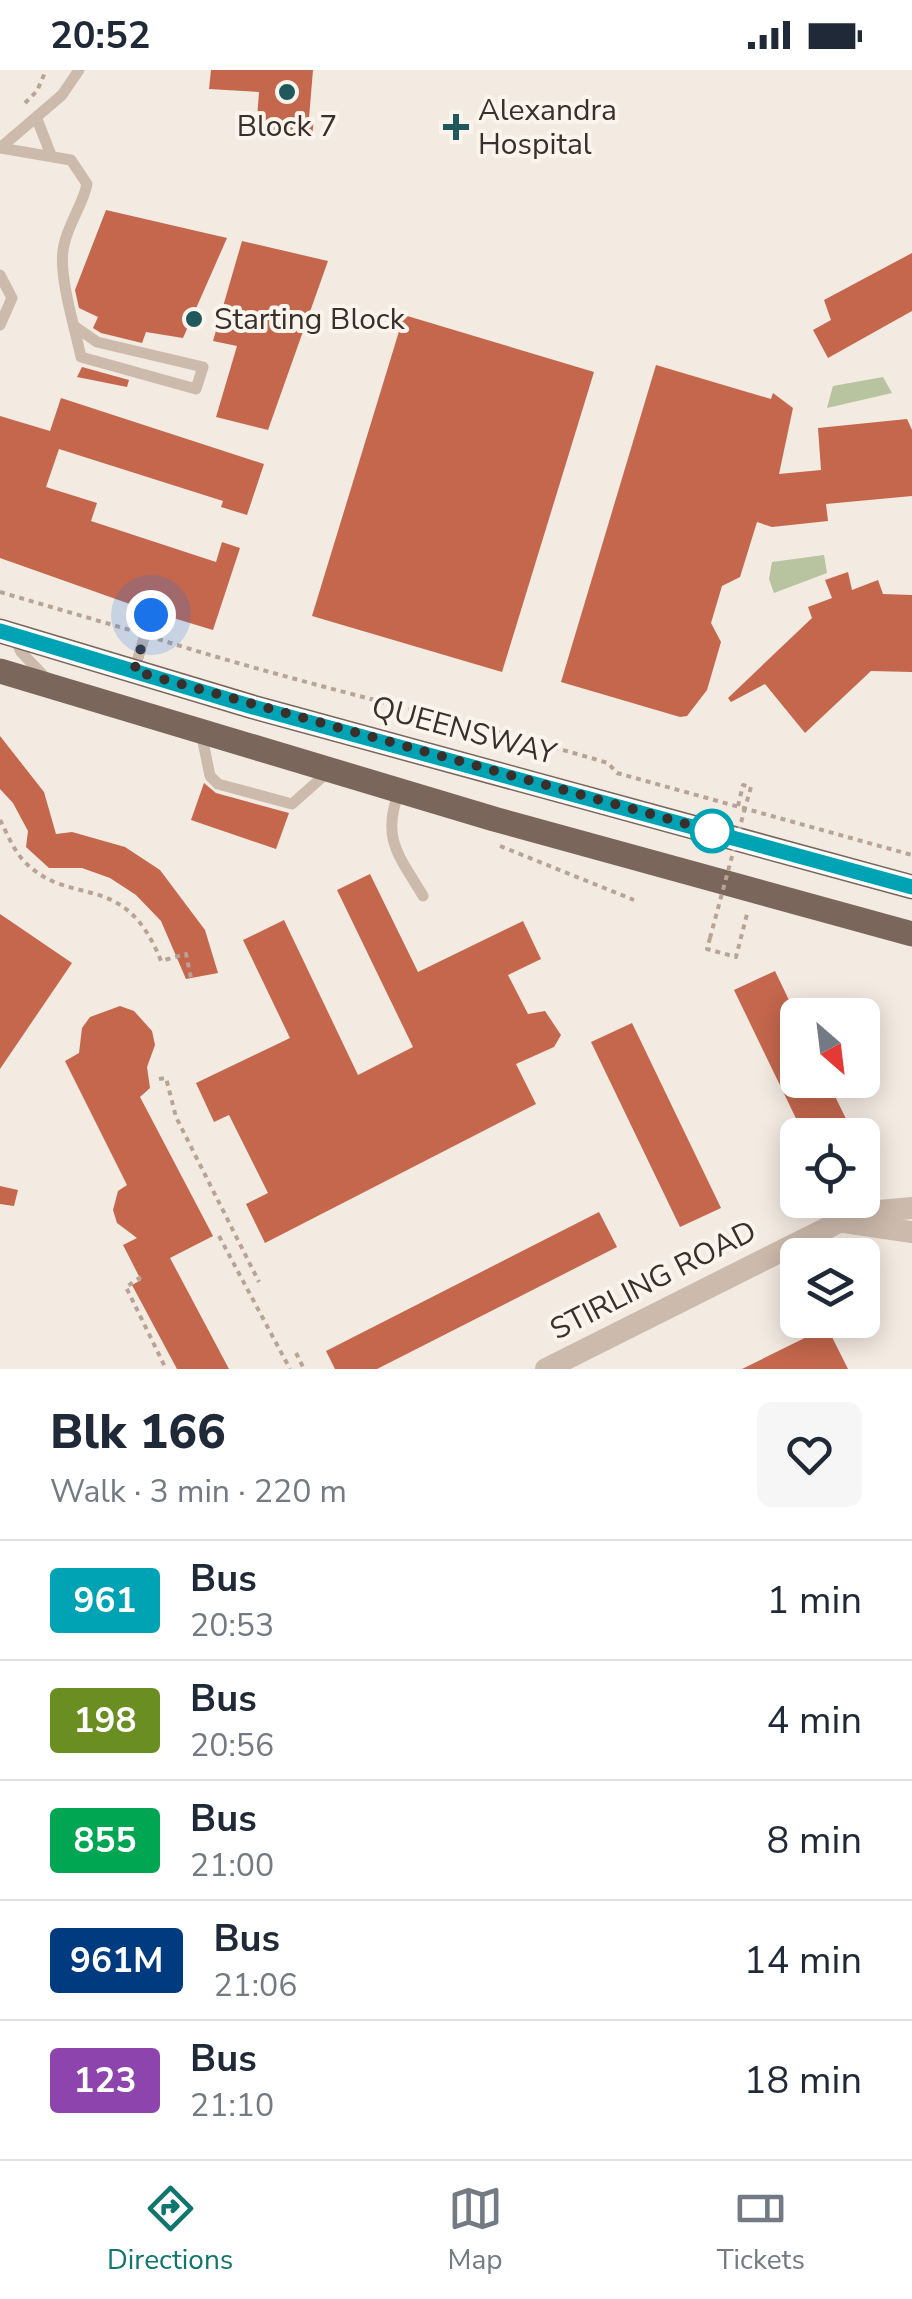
<!DOCTYPE html>
<html lang="en">
<head>
<meta charset="utf-8">
<style>
  :root { --surface:#fff; --page:#f6f6f7; --text:#1f2937; --muted:#747a83; --line:#e0e1e3; --accent:#0f766e }
  body { margin:0; font-family:"Nunito Sans",sans-serif; background:var(--page); color:var(--text); height:100vh; display:flex; flex-direction:column; font-size:38px; white-space:nowrap }
  * { box-sizing:border-box; margin:0 }
  p { font-size:32px; color:var(--muted) }
  .icon { flex:none; width:55px; height:55px; fill:none; stroke:currentColor; stroke-width:2; stroke-linecap:round; stroke-linejoin:round }
  .map { position:relative; height:1299px; overflow:hidden }
  .details { display:flex; flex-direction:column; background:var(--surface); flex:1 }
  .details>* { flex:none }
  .badge { padding:0 20px; border-radius:8px; font-size:35px; line-height:65px }
  .needle { width:65px; rotate:152deg }
  .buttons { position:absolute; left:780px; top:928px; display:grid; gap:20px }
  .buttons a { display:grid; place-items:center; width:100px; height:100px; border-radius:15px; background:var(--surface); box-shadow:0 5px 25px #0003; font-size:50px }
  .you { position:absolute; width:50px; height:50px; margin:-25px; border:8px solid #fff; border-radius:50%; background:#1a73e8; box-shadow:0 0 0 15px #1a73e833 }
  .map>.badge { position:absolute; translate:-50% -50%; box-shadow:0 0 0 5px #fff }
  .round { display:grid; place-items:center; flex:none; width:105px; height:105px; border-radius:15px; background:var(--page) }
  .overview { display:flex; align-items:center; justify-content:space-between; height:170px; padding:0 50px }
  h1 { font-size:48px; font-weight:800; line-height:75px }
  ul { padding:0; list-style:none }
  li { display:flex; align-items:center; gap:30px; height:120px; padding:0 50px; border-top:2px solid var(--line) }
  li div { flex:1 }
  li b { display:block; font-size:38px }
  li em { font-style:normal }
  li .badge { min-width:110px; font-weight:700; text-align:center }
  .status { display:flex; justify-content:space-between; align-items:center; height:70px; padding:0 50px; background:var(--surface); direction:ltr }
  .status svg { height:28px; fill:currentColor }
  .dock { display:flex; justify-content:space-around; align-items:center; height:140px; border-top:2px solid var(--line); background:var(--surface); font-size:28px; color:var(--muted) }
  .dock a { display:grid; justify-items:center; gap:5px }
  .dock .on { color:var(--accent) }
  .map>svg:first-child { display:block }
  .green { fill:#b8c3a0 }
  .building { fill:#c4674d }
  .lines { fill:none; stroke-linecap:round; stroke-linejoin:round }
  .path { stroke:#b8a496; stroke-width:4; stroke-dasharray:5 5; stroke-linecap:butt }
  .lane { stroke:#ccbaac; stroke-width:11 }
  .street { stroke:#ccbaac; stroke-width:22 }
  .primary { stroke:#7b665c; stroke-width:25 }
  .path-bridge { stroke:#b8a496; stroke-width:4; stroke-dasharray:5 5; stroke-linecap:butt }
  .line-casing { stroke:#fff; stroke-width:22 }
  .line { stroke:#00a3b4; stroke-width:15 }
  .walk { stroke:#3a2f2b; stroke-width:10; stroke-dasharray:0 18 }
  .poi-dot { fill:#20595b; stroke:#faf4ed; stroke-width:4 }
  .stop-dot { fill:#fff; stroke:#00a3b4; stroke-width:5 }
  .labels { text-anchor:middle; stroke-width:8; stroke-linejoin:round; paint-order:stroke }
  .poi-label { font-size:30px; fill:#3a2f2b; stroke:#faf4ed; text-anchor:start }
  .street-label { font-size:30px; fill:#3a2f2b; stroke:#faf4ed }
</style>
</head>
<body>
<div class="status"><b>20:52</b><svg viewBox="0 0 49 12"><path d="M0 12V9h3v3zM5 12V6h3v6zM10 12V3h3v9zM15 12V0h3v12zM26 1h20v11H26zM47 4h2v5h-2z"/></svg></div>
<div class="map">
<svg width="912" height="1299" viewBox="0 0 912 1299">
  <rect width="100%" height="100%" fill="#f3eae1"/>
  <path class="green" d="M 883,307 L 892,323 L 827,338 L 833,316 Z
    M 824,485 L 827,503 L 774,523 L 769,509 L 772,492 Z"/>
  <path class="building" d="M 211,0 L 313,0 L 309,48 L 314,48 L 312,67 L 256,62 L 259,22 L 209,19 Z
    M 106,140 L 227,168 L 183,268 L 146,262 L 142,273 L 101,263 L 93,258 L 98,247 L 79,238 L 75,220 Z
    M 242,171 L 328,191 L 268,360 L 216,347 L 237,276 L 213,271 Z
    M 912,183 L 912,241 L 828,288 L 813,260 L 831,250 L 824,230 Z
    M 404,245 L 594,302 L 502,602 L 312,546 Z
    M 656,295 L 771,329 L 773,323 L 793,338 L 779,404 L 821,400 L 818,358 L 907,349 L 912,360 L 912,426 L 826,434 L 828,451 L 772,457 L 757,452 L 740,507 L 722,516 L 711,553 L 721,572 L 707,620 L 687,646 L 680,647 L 561,612 Z
    M 82,297 L 129,310 L 127,317 L 77,307 Z
    M 61,328 L 264,394 L 247,445 L 221,437 L 223,431 L 59,379 L 46,417 L 97,433 L 91,451 L 216,492 L 222,472 L 240,478 L 213,560 L 160,544 L 155,536 L 144,539 L 0,488 L 0,346 L 50,361 Z
    M 848,502 L 852,520 L 878,510 L 883,524 L 912,525 L 912,602 L 871,601 L 805,663 L 765,614 L 731,632 L 728,628 L 812,548 L 808,537 L 832,528 L 825,510 Z
    M 0,666 L 44,722 L 56,764 L 72,762 L 125,777 L 160,800 L 205,860 L 218,903 L 186,909 L 161,851 L 136,825 L 110,808 L 82,798 L 49,798 L 26,777 L 28,761 L 13,733 L 0,719 Z
    M 204,713 L 216,723 L 289,743 L 276,779 L 191,750 Z
    M 370,804 L 418,902 L 523,851 L 541,889 L 508,905 L 528,944 L 545,941 L 561,965 L 554,977 L 516,994 L 536,1034 L 265,1173 L 246,1134 L 268,1123 L 229,1045 L 214,1052 L 196,1013 L 290,968 L 243,870 L 284,850 L 358,1005 L 413,977 L 337,820 Z
    M 0,844 L 72,893 L 0,999 Z
    M 775,901 L 798,949 L 798,1010 L 827,1010 L 854,1065 L 804,1065 L 734,920 Z
    M 120,936 L 134,941 L 152,961 L 155,975 L 147,997 L 150,1018 L 140,1027 L 213,1166 L 170,1188 L 229,1299 L 177,1299 L 132,1215 L 141,1210 L 123,1175 L 137,1168 L 117,1153 L 113,1140 L 118,1121 L 127,1115 L 65,991 L 79,983 L 82,958 L 90,947 Z
    M 632,953 L 721,1138 L 680,1157 L 591,972 Z
    M 0,1116 L 18,1120 L 14,1136 L 0,1134 Z
    M 599,1142 L 617,1177 L 377,1299 L 335,1299 L 326,1281 Z
    M 827,1257 L 848,1299 L 742,1299 Z"/>
  <g class="lines">
    <path class="path" d="M 25,33 L 37,21 L 46,0
      M 0,522 L 130,560
      M 158,569 C 306,616 459,649 608,693 L 617,703 L 912,785
      M 738,736 L 743,715 L 751,717 L 745,738
      M 0,750 C 7,763 13,779 23,790 C 69,840 124,797 161,891 L 186,884 L 191,908
      M 500,776 L 634,830
      M 710,868 L 707,879 L 736,887 L 747,844
      M 159,1009 L 166,1008 L 176,1047 L 259,1212
      M 219,1166 L 290,1299
      M 141,1207 L 126,1217 L 166,1299
      M 296,1283 L 304,1299"/>
    <path class="lane" d="M 37,49 L 51,85
      M 0,78 L 71,90 L 87,114 C 83,135 68,154 64,175 C 57,202 75,258 81,287 L 196,319 L 203,297 L 97,272 L 74,256
      M 0,78 L 62,25 L 79,0
      M 0,205 L 12,228 L 0,255
      M 14,566 L 21,582 L 45,607
      M 134,601 L 151,545
      M 201,662 L 210,706 L 218,714 L 292,734 L 328,702
      M 399,721 C 381,770 399,785 423,826"/>
    <path class="street" d="M 844,1152 L 912,1162
      M 546,1299 L 857,1143 L 912,1138"/>
    <path class="primary" d="M 0,561 L 253,637 L 912,817
      M 0,601 L 494,749 L 912,864"/>
    <path class="path-bridge" d="M 710,868 L 745,738"/>
  </g>
  <g class="lines">
    <g class="line-casing">
      <path id="line" d="M 0,561 L 253,637 L 912,817"/>
    </g>
    <use href="#line" class="line"/>
    <path class="walk" d="M 151,545 L 134,601 L 712,761"/>
  </g>
  <g class="poi-dot">
    <circle cx="287" cy="22" r="10"/>
    <path d="M451 42h10v10h10v10h-10v10h-10v-10h-10v-10h10z"/>
    <circle cx="194" cy="249" r="10"/>
  </g>
  <circle class="stop-dot" cx="712" cy="761" r="20"/>
  <g class="labels">
    <g class="poi-label">
      <text x="478" y="50">Alexandra<tspan x="478" dy="34">Hospital</tspan></text>
      <text x="287" y="66" text-anchor="middle">Block 7</text>
      <text x="214" y="259">Starting Block</text>
    </g>
    <g class="street-label">
      <text transform="translate(464 660) rotate(15)" y="10">QUEENSWAY</text>
      <text transform="translate(653 1210) rotate(-27)" y="10">STIRLING ROAD</text>
    </g>
  </g>
</svg>
<div class="buttons">
<a><svg class="needle" viewBox="-14 -14 28 28"><path d="M0-13l5 13h-10z" fill="#e53935"/><path d="M0 13l5-13h-10z" fill="#747a83"/></svg></a>
<a><svg class="icon" aria-label="locate" viewBox="0 0 24 24"><circle cx="12" cy="12" r="6"/><path d="M12 2v4M12 18v4M2 12h4M18 12h4"/></svg></a>
<a><svg class="icon" aria-label="layers" viewBox="0 0 24 24"><path d="M12 4l9 5-9 5-9-5zM3 14l9 5 9-5"/></svg></a>
</div>
<div class="you" style="left:151px;top:545px"></div>
</div>
<section class="details">
<div class="overview"><div><h1>Blk 166</h1><p>Walk · 3 min · 220 m</p></div><a class="round"><svg class="icon" aria-label="heart" viewBox="0 0 24 24"><path d="M12 20l-8-8c-3-5 5-10 8-4 3-6 11-1 8 4z"/></svg></a></div>
<ul>
<li><span class="badge" style="background:#00a3b4;color:#fff">961</span><div><b>Bus</b><p>20:53</p></div><em>1 min</em></li>
<li><span class="badge" style="background:#6b8e23;color:#fff">198</span><div><b>Bus</b><p>20:56</p></div><em>4 min</em></li>
<li><span class="badge" style="background:#00a651;color:#fff">855</span><div><b>Bus</b><p>21:00</p></div><em>8 min</em></li>
<li><span class="badge" style="background:#003b80;color:#fff">961M</span><div><b>Bus</b><p>21:06</p></div><em>14 min</em></li>
<li><span class="badge" style="background:#8e44ad;color:#fff">123</span><div><b>Bus</b><p>21:10</p></div><em>18 min</em></li>
</ul>
</section>
<nav class="dock">
<a class="on"><svg class="icon" aria-label="directions" viewBox="0 0 24 24"><path d="M12 3l9 9-9 9-9-9zM9 14v-3h6M13 9l2 2-2 2"/></svg>Directions</a>
<a><svg class="icon" aria-label="map" viewBox="0 0 24 24"><path d="M3 6l6-2 6 2 6-2v14l-6 2-6-2-6 2zM9 4v14M15 6v14"/></svg>Map</a>
<a><svg class="icon" aria-label="tickets" viewBox="0 0 24 24"><path d="M3 7h18v10H3zM15 7v10"/></svg>Tickets</a>
</nav>
</body>
</html>
